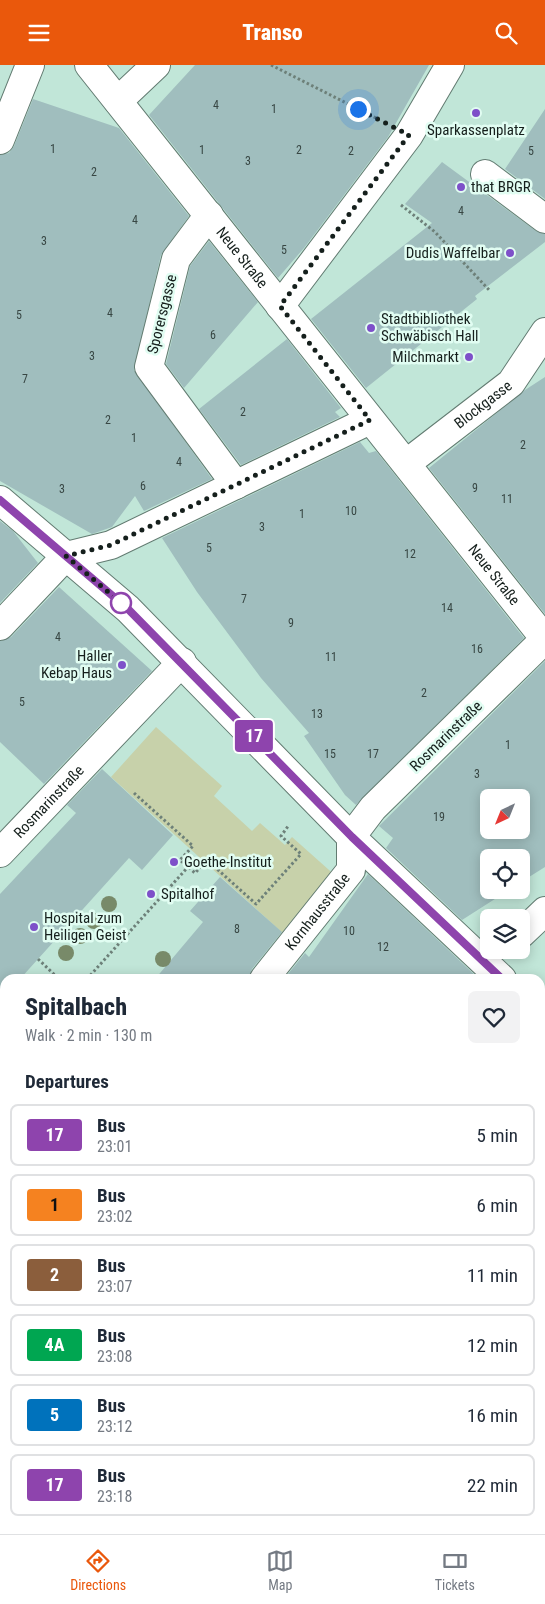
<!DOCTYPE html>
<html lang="en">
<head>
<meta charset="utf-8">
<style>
  :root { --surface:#fff; --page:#f2f2f3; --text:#1f2937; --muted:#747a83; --line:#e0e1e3; --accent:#ea580c }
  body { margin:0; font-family:"Roboto Condensed",sans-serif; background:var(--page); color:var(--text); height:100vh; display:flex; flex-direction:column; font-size:19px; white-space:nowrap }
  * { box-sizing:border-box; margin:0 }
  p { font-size:16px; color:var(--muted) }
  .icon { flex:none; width:28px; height:28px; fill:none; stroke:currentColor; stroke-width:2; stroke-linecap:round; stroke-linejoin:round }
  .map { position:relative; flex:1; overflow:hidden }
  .side { position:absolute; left:0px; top:909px; width:545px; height:561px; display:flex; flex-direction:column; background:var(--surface); border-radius:15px 15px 0 0; box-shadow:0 2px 12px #0003 }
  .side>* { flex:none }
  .badge { padding:0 10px; border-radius:4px; font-size:18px; line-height:32px }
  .needle { width:32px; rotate:223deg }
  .fabs { position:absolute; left:480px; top:724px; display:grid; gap:10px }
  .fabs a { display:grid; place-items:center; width:50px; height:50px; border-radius:8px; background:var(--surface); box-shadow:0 2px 12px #0003; font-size:25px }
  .you { position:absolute; width:25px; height:25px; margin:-12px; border:4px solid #fff; border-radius:50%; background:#1a73e8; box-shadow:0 0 0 8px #1a73e833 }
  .map>.badge { position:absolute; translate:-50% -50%; box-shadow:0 0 0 2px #fff }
  h2 { padding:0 25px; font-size:19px; line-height:45px }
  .round { display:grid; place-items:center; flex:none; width:52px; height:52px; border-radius:8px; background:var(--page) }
  .summary { display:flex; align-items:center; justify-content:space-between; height:85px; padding:0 25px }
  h1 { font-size:24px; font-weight:800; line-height:38px }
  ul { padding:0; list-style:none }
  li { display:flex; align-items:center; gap:15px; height:62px; margin:0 10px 8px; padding:0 15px; border:2px solid var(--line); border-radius:8px }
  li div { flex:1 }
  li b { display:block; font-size:19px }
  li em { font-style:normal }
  li .badge { min-width:55px; font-weight:700; text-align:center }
  header { display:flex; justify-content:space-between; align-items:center; height:65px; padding:0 25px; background:var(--accent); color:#fff; font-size:22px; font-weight:800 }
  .menu { display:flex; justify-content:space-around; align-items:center; height:70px; border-top:1px solid var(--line); background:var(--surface); font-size:14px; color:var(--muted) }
  .menu a { display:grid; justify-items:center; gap:2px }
  .menu .current { color:var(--accent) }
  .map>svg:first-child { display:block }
  .built { fill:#c1e6d8; fill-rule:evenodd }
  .green { fill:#c7d1aa }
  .building { fill:#a0bebe; fill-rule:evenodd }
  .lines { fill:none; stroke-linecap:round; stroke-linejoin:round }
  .street-casing { stroke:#627b71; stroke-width:30 }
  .path { stroke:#6d8079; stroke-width:3; stroke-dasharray:2.5 2.5; stroke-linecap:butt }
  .street { stroke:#fff; stroke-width:28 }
  .tree { fill:#788a69 }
  .line-casing { stroke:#fff; stroke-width:11 }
  .line { stroke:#8e44ad; stroke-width:8 }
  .walk { stroke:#151f1c; stroke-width:5; stroke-dasharray:0 9 }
  .poi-dot { fill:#7e50c9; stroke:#e1fdf2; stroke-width:2 }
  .stop-dot { fill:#fff; stroke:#8e44ad; stroke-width:2.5 }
  .labels { text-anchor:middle; stroke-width:5; stroke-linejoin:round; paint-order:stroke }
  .number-label { font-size:12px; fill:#384744 }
  .poi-label { font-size:15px; fill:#151f1c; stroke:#e1fdf2; text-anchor:start }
  .street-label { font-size:15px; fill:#151f1c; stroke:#e1fdf2 }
</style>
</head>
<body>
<header><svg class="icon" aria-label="menu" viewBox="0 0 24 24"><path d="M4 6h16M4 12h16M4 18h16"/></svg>Transo<svg class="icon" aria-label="search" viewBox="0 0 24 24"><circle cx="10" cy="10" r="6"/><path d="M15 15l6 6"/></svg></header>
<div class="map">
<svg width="545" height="1469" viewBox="0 0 545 1469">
  <rect width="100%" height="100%" fill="#d4f0e5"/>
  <path class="built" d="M 0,0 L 545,0 L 545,1441 L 540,1445 L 540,914 L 5,914 L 5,1465 L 515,1465 L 509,1469 L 0,1469 ZM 489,732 L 521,732 L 521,765 L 489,765 ZM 489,792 L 521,792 L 521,825 L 489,825 ZM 489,852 L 521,852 L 521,885 L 489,885 Z"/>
  <path class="green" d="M 156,662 L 222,721 L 214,731 L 252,766 L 260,758 L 285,780 L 292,772 L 338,813 L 286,871 L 111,712 Z"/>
  <path class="building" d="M 195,0 L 429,0 L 388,72 L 304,183 L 278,213 L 149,50 Z
    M 33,34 L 119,63 L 189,151 L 161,190 L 134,305 L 212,414 L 144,446 L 135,431 L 112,462 L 92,469 L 0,416 L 0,90 L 9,88 L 14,81 Z
    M 545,44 L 545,134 L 505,104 Z
    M 442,97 L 536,166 L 545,169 L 545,177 L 475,231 L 477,234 L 366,323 L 311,254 L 432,158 L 405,139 Z
    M 209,176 L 258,237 L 184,323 L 166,299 L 190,201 Z
    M 287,274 L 341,343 L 335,347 L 340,352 L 241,400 L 199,344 Z
    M 545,312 L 545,549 L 429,403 L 525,325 Z
    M 360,377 L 369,388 L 376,386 L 524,573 L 356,740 L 345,730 L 304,671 L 309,668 L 261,613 L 197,527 L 162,473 Z
    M 0,456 L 13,466 L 38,498 L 0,538 Z
    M 59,522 L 152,606 L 44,719 L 0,677 L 0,576 L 11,572 Z
    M 545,596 L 545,802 L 521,817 L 521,792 L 489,792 L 489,825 L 509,825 L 462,855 L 386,783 L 393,773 L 379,761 ZM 489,732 L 521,732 L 521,765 L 489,765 Z
    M 102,704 L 173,770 L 142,805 L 129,793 L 20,914 L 5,914 L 5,930 L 0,936 L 0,829 L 76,748 L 67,740 Z
    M 368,809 L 479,914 L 284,914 L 305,888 L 309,892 Z
    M 220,812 L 282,867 L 252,904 L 249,914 L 155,914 L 203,857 L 190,846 Z"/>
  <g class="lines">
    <g class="street-casing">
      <g id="street">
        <path id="s1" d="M 89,0 L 545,574 L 373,743 L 351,772"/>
        <path d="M 118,36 L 156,0"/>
        <path d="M 0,75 L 30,0"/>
        <path d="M 485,109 L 545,154"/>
        <path d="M 209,150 L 176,194 L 149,302 L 236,420"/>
        <path d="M 280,241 L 409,70 L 450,0"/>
        <path id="s2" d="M 407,398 L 511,318 L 545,267"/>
        <path d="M 0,435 L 128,544 L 351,772 L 502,914"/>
        <path d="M 0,561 L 66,491 L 111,480 L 370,355"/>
        <path id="s3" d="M 0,788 L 182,597"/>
        <path d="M 521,869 L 545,846"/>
        <path id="s4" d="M 264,914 L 351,805 L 351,772"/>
        <path d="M 540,954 L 545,960"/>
        <path d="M 0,1152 L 5,1157"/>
        <path d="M 540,1212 L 545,1208"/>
        <path d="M 0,1232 L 5,1228"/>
        <path d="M 540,1394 L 545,1390"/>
        <path d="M 0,1449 L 5,1448"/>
        <path d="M 305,1465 L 309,1469"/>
        <path d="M 445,1469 L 450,1465"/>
      </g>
    </g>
    <path class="path" d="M 271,0 L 378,54
      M 401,140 L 435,167 L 490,226
      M 134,728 L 193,781 L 180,795 L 195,808 L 207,795 L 256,839 L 301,789 L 281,771 L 289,760
      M 38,894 L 59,914
      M 87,914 L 188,802"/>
    <use href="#street" class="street"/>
  </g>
  <g class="tree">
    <circle cx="109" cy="839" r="8"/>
    <circle cx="94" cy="856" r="8"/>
    <circle cx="80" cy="871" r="8"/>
    <circle cx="66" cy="888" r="8"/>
    <circle cx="163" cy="894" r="8"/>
  </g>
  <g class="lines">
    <g class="line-casing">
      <path id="line" d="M 0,435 L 128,544 L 352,772 L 502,914"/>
    </g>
    <use href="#line" class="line"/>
    <path class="walk" d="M 121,538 L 66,491 L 111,480 L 370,355 L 280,241 L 409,70 L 358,44"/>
  </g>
  <g class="poi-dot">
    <circle cx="476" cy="48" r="5"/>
    <circle cx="461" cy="122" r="5"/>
    <circle cx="510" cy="188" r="5"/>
    <circle cx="371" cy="263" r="5"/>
    <circle cx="469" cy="292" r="5"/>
    <circle cx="122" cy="600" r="5"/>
    <circle cx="174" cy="797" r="5"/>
    <circle cx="151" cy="829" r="5"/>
    <circle cx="34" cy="862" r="5"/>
  </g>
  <circle class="stop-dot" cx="121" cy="538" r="10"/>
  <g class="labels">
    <g class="number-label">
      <text x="216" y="44">4</text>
      <text x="274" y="48">1</text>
      <text x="53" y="88">1</text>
      <text x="202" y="89">1</text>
      <text x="299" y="89">2</text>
      <text x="351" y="90">2</text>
      <text x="531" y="90">5</text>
      <text x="248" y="100">3</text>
      <text x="94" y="111">2</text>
      <text x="461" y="150">4</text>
      <text x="135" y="159">4</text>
      <text x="44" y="180">3</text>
      <text x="284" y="189">5</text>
      <text x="110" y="252">4</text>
      <text x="19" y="254">5</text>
      <text x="213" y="274">6</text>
      <text x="92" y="295">3</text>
      <text x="25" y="318">7</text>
      <text x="243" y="351">2</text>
      <text x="108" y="359">2</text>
      <text x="134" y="377">1</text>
      <text x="523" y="384">2</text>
      <text x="179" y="401">4</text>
      <text x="143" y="425">6</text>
      <text x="475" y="427">9</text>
      <text x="62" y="428">3</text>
      <text x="507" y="438">11</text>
      <text x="351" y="450">10</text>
      <text x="302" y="453">1</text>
      <text x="262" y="466">3</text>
      <text x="209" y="487">5</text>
      <text x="410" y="493">12</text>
      <text x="244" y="538">7</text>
      <text x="447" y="547">14</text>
      <text x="291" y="562">9</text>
      <text x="58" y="576">4</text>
      <text x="477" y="588">16</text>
      <text x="331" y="596">11</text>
      <text x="424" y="632">2</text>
      <text x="22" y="641">5</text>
      <text x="317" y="653">13</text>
      <text x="508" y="684">1</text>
      <text x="330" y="693">15</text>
      <text x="373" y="693">17</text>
      <text x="477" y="713">3</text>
      <text x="439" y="756">19</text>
      <text x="237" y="868">8</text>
      <text x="349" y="870">10</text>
      <text x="383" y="886">12</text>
    </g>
    <g class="poi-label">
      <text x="476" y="70" text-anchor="middle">Sparkassenplatz</text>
      <text x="471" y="127">that BRGR</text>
      <text x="500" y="193" text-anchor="end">Dudis Waffelbar</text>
      <text x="381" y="259">Stadtbibliothek<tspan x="381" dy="17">Schwäbisch Hall</tspan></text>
      <text x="459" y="297" text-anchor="end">Milchmarkt</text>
      <text x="112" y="596" text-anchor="end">Haller<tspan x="112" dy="17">Kebap Haus</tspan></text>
      <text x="184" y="802">Goethe-Institut</text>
      <text x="161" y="834">Spitalhof</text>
      <text x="44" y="858">Hospital zum<tspan x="44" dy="17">Heiligen Geist</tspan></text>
    </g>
    <g class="street-label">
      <text dy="5" stroke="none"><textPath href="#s1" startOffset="246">Neue Straße</textPath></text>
      <text transform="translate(162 249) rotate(-76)" y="5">Sporersgasse</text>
      <text dy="5" stroke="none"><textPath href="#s2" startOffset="96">Blockgasse</textPath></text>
      <text dy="5" stroke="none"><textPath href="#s1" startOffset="651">Neue Straße</textPath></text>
      <text transform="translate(446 671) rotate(-44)" y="5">Rosmarinstraße</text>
      <text dy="5" stroke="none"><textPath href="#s3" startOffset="71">Rosmarinstraße</textPath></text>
      <text dy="5" stroke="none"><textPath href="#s4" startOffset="86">Kornhausstraße</textPath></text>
    </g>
  </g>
</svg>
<div class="fabs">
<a><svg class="needle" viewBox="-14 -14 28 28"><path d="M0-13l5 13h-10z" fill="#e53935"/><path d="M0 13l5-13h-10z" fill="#747a83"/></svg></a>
<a><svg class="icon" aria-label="locate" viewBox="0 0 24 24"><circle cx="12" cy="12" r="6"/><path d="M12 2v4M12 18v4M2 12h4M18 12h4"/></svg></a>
<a><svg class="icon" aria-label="layers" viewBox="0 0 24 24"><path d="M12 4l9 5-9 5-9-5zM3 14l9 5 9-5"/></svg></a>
</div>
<div class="you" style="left:358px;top:44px"></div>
<b class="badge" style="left:254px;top:671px;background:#8e44ad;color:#fff">17</b>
<section class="side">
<div class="summary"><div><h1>Spitalbach</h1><p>Walk · 2 min · 130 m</p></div><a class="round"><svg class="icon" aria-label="heart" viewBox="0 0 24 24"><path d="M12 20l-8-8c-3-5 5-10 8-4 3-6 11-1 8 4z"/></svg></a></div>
<h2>Departures</h2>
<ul>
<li><span class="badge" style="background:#8e44ad;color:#fff">17</span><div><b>Bus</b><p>23:01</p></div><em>5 min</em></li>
<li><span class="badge" style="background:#f58220;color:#111">1</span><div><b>Bus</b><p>23:02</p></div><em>6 min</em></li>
<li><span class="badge" style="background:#8b5e3c;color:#fff">2</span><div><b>Bus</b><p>23:07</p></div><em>11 min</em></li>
<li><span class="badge" style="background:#00a651;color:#fff">4A</span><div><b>Bus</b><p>23:08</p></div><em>12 min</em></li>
<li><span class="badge" style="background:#0072bc;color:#fff">5</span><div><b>Bus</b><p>23:12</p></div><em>16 min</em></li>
<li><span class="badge" style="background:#8e44ad;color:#fff">17</span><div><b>Bus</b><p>23:18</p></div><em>22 min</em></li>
</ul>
</section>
</div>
<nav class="menu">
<a class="current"><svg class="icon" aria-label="directions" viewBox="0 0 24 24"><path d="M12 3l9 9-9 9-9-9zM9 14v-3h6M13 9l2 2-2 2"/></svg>Directions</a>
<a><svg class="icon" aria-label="map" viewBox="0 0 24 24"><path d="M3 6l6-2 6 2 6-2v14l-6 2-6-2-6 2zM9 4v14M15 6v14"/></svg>Map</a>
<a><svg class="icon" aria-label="tickets" viewBox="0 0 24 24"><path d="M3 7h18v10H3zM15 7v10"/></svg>Tickets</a>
</nav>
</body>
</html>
